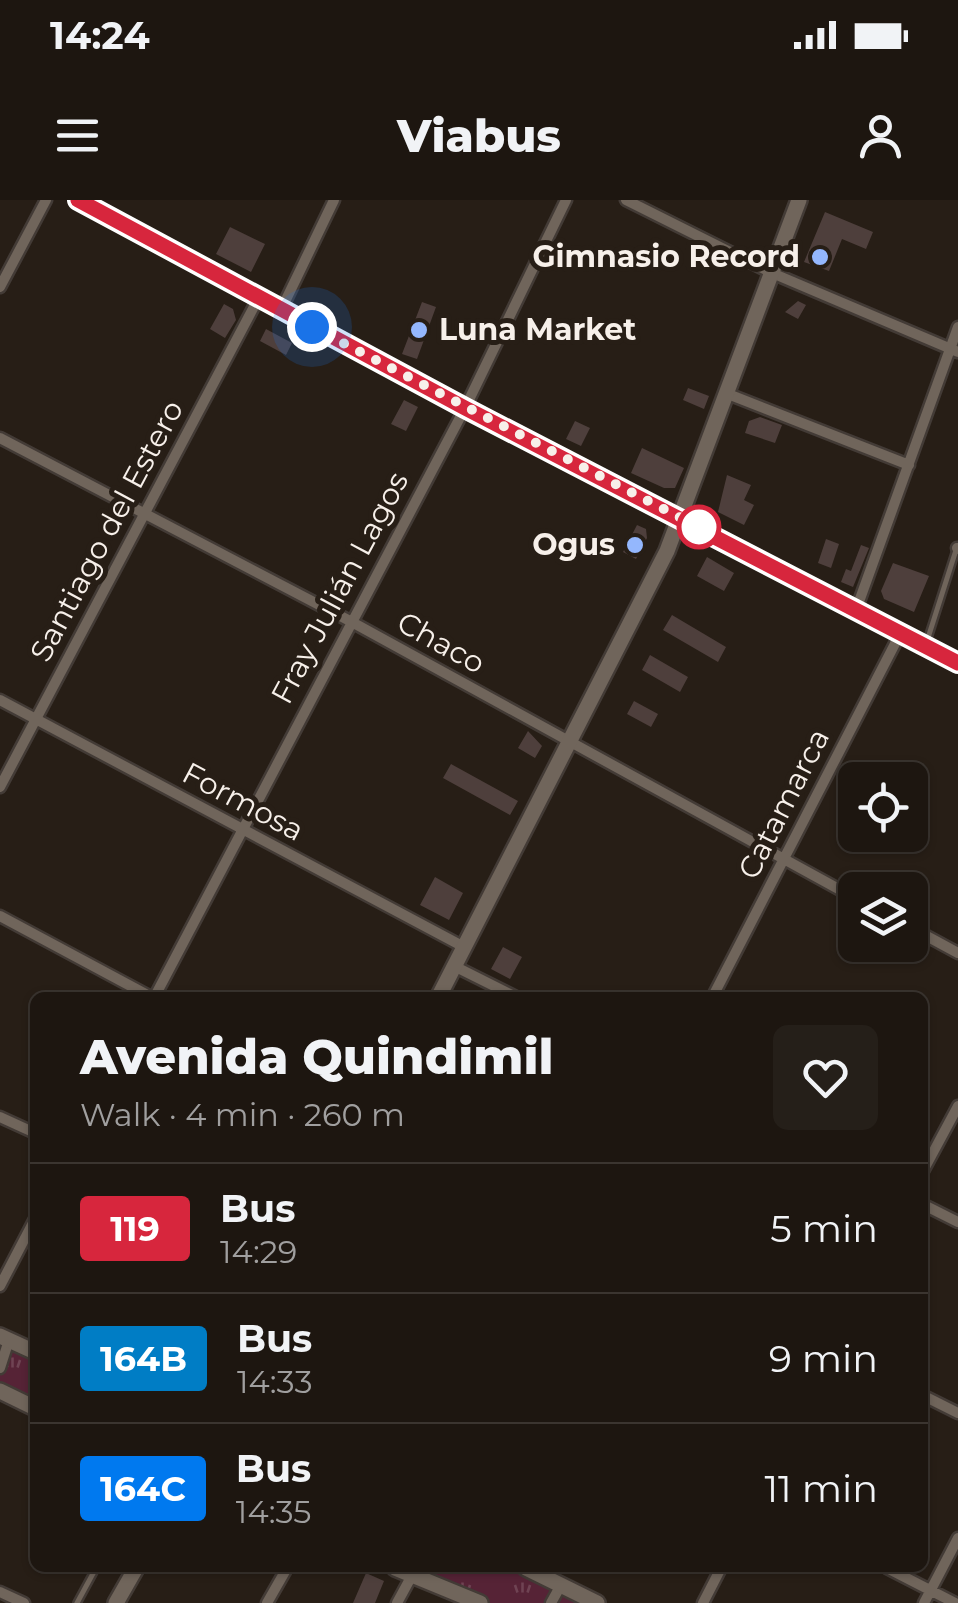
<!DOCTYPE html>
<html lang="en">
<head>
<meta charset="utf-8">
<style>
  :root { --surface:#1d1610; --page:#251f19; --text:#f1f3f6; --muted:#a09f9f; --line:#3b3530 }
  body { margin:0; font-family:Montserrat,sans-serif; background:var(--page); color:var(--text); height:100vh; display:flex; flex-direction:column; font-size:38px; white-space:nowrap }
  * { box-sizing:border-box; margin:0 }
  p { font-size:32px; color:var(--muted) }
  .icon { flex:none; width:55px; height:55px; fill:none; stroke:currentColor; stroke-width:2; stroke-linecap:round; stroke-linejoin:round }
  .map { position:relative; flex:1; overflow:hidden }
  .side { position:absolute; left:30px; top:792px; width:898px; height:580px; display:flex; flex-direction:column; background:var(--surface); border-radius:15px; box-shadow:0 2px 8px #0004,0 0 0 2px var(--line) }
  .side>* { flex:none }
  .badge { padding:0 20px; border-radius:8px; font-size:35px; line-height:65px }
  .controls { position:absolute; left:838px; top:562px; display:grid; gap:20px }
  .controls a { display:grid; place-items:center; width:90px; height:90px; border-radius:15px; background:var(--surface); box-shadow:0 2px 8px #0004,0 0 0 2px var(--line); font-size:50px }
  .you { position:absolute; width:50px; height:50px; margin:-25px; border:8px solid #fff; border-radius:50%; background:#1a73e8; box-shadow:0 0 0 15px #1a73e833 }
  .map>.badge { position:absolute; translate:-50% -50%; box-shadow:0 0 0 5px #fff }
  .round { display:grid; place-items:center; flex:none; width:105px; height:105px; border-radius:15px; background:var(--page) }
  .head { display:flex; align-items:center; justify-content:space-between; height:170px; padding:0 50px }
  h1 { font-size:48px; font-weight:800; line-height:75px }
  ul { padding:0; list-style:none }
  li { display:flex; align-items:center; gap:30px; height:130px; padding:0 50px; border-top:2px solid var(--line) }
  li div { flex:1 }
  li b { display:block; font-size:38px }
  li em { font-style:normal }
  li .badge { min-width:110px; font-weight:700; text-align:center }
  .status { display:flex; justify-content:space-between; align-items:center; height:70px; padding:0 50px; background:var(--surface); direction:ltr }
  .status svg { height:28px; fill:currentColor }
  header { display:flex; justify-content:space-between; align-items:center; height:130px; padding:0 50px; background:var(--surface); font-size:45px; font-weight:800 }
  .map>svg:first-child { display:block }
  .park { fill:url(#park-tufts) }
  .building { fill:#4e3f3c }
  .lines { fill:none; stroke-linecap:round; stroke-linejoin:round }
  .lane-casing { stroke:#433b36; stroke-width:10 }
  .street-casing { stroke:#433b36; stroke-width:15 }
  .secondary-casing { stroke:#433b36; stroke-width:20 }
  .lane { stroke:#70655b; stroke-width:5 }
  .street { stroke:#70655b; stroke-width:10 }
  .secondary { stroke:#70655b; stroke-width:15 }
  .line-casing { stroke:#fff; stroke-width:22 }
  .line { stroke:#d7263d; stroke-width:15 }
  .walk { stroke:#f7f0ea; stroke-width:10; stroke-dasharray:0 18 }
  .poi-dot { fill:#94b7fd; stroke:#271e16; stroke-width:4 }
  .stop-dot { fill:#fff; stroke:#d7263d; stroke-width:5 }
  .labels { text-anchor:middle; stroke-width:10; stroke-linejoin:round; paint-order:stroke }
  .poi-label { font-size:30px; font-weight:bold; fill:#f7f0ea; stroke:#271e16; text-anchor:end }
  .street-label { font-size:30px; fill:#f7f0ea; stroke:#271e16 }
</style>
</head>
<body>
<div class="status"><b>14:24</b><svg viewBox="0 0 49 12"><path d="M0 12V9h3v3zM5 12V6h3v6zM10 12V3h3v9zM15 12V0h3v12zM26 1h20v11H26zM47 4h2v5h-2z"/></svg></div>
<header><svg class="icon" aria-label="menu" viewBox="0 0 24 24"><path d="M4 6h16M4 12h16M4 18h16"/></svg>Viabus<svg class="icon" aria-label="person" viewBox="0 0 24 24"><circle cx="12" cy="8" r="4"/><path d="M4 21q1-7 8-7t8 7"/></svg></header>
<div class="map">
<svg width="958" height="1403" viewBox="0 0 958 1403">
  <defs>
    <pattern id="park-tufts" width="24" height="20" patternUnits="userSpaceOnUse" patternTransform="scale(2.5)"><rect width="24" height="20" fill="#562336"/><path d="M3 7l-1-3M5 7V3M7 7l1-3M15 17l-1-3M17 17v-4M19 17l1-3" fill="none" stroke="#6f4353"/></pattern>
  </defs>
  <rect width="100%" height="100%" fill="#271e16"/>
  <path class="park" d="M 0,1136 L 35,1152 L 35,1208 L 0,1191 Z
    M 395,1368 L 526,1368 L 597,1403 L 480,1403 Z"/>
  <path class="building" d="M 825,12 L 873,32 L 866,49 L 842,39 L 829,71 L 804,62 Z
    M 230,27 L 265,44 L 251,72 L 216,54 Z
    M 798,101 L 806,105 L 798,119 L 785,112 Z
    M 422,102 L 436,107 L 417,159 L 402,154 Z
    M 224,104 L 233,109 L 236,120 L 225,138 L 210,129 Z
    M 266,129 L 292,143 L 286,155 L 260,141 Z
    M 688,188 L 709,196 L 704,209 L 683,200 Z
    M 404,200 L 418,207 L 406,231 L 391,224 Z
    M 760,217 L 782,225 L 775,243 L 745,233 L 749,221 Z
    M 575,221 L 590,228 L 581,246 L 566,239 Z
    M 642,248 L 684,268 L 675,288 L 664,288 L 631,273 Z
    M 727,275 L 751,285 L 744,300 L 754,305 L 744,325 L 718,312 Z
    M 637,325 L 646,329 L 647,338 L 636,359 L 623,352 Z
    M 826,339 L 839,344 L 831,368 L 818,363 Z
    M 861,345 L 869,348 L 853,387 L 841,382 L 846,369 L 851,371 Z
    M 707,357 L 734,373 L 724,391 L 697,376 Z
    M 893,363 L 929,376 L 914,412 L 884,399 L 881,391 Z
    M 672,415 L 726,447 L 718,462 L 663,430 Z
    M 650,455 L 688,477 L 680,492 L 642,470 Z
    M 634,501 L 658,514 L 651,527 L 627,514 Z
    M 528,531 L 542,546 L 535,558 L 518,548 Z
    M 451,564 L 518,601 L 510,615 L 443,578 Z
    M 435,677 L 463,693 L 449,720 L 420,705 Z
    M 503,747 L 522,757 L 510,779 L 491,769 Z
    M 366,1373 L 384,1381 L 375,1403 L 353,1403 Z"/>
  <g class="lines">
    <g class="lane-casing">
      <path id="lane" d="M 927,441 L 957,347
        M 77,1403 L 96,1368"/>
    </g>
    <g class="street-casing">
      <path id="street" d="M 626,0 L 772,73 L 958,152
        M 0,87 L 46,0
        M 281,110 L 334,0
        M 728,194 L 909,265
        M 0,238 L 350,421 L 855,698
        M 957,348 L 958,349
        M 856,410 L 958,127
        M 0,500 L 464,747
        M 0,587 L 258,99
        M 0,716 L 153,798
        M 910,727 L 958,753
        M 454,766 L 518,798
        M 154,798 L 465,208 L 566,0
        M 712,798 L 900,434
        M 0,917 L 35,933
        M 922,973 L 958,906
        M 922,1004 L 958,1022
        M 0,1086 L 35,1019
        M 0,1168 L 9,1140
        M 922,1195 L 958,1213
        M 887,1368 L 955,1403
        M 0,1392 L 24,1403
        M 267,1403 L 287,1368
        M 397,1403 L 416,1368
        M 551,1403 L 561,1385
        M 703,1403 L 721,1368
        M 924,1403 L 958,1338"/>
    </g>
    <g class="secondary-casing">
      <path id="secondary" d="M 78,0 L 465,208 L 958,463
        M 438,798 L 667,351 L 799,0
        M 0,1136 L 35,1152
        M 0,1191 L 35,1208
        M 395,1368 L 480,1403
        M 526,1368 L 597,1403
        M 116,1403 L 136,1368"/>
    </g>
    <use href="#lane" class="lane"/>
    <use href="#street" class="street"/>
    <use href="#secondary" class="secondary"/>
  </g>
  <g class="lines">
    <g class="line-casing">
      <path id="line" d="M 78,0 L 465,208 L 958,463"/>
    </g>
    <use href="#line" class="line"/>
    <path class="walk" d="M 312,127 L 716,336 L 699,327"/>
  </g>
  <g class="poi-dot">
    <circle cx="820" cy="57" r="10"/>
    <circle cx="419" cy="130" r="10"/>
    <circle cx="635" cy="345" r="10"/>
  </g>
  <circle class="stop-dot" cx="699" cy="327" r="20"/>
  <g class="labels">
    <g class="poi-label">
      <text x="800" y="67">Gimnasio Record</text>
      <text x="439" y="140" text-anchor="start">Luna Market</text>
      <text x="615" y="355">Ogus</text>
    </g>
    <g class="street-label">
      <text transform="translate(107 331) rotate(-62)" y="10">Santiago del Estero</text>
      <text transform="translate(340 388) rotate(-62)" y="10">Fray Julián Lagos</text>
      <text transform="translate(441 443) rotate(29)" y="10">Chaco</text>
      <text transform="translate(243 602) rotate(28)" y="10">Formosa</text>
      <text transform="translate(784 604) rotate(-63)" y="10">Catamarca</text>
    </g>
  </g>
</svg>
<div class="controls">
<a><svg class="icon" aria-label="locate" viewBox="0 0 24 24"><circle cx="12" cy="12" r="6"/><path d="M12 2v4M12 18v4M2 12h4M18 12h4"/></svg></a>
<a><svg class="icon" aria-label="layers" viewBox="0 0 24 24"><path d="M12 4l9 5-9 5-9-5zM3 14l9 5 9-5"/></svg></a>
</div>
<div class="you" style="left:312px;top:127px"></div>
<section class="side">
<div class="head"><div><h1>Avenida Quindimil</h1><p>Walk · 4 min · 260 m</p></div><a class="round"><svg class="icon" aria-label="heart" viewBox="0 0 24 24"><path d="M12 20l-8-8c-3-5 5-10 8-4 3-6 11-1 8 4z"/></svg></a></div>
<ul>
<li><span class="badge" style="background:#d7263d;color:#fff">119</span><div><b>Bus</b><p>14:29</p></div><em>5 min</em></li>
<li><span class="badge" style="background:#007dc5;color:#fff">164B</span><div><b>Bus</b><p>14:33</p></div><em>9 min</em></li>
<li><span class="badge" style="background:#0079ef;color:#fff">164C</span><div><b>Bus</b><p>14:35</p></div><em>11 min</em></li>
</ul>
</section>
</div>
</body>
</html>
